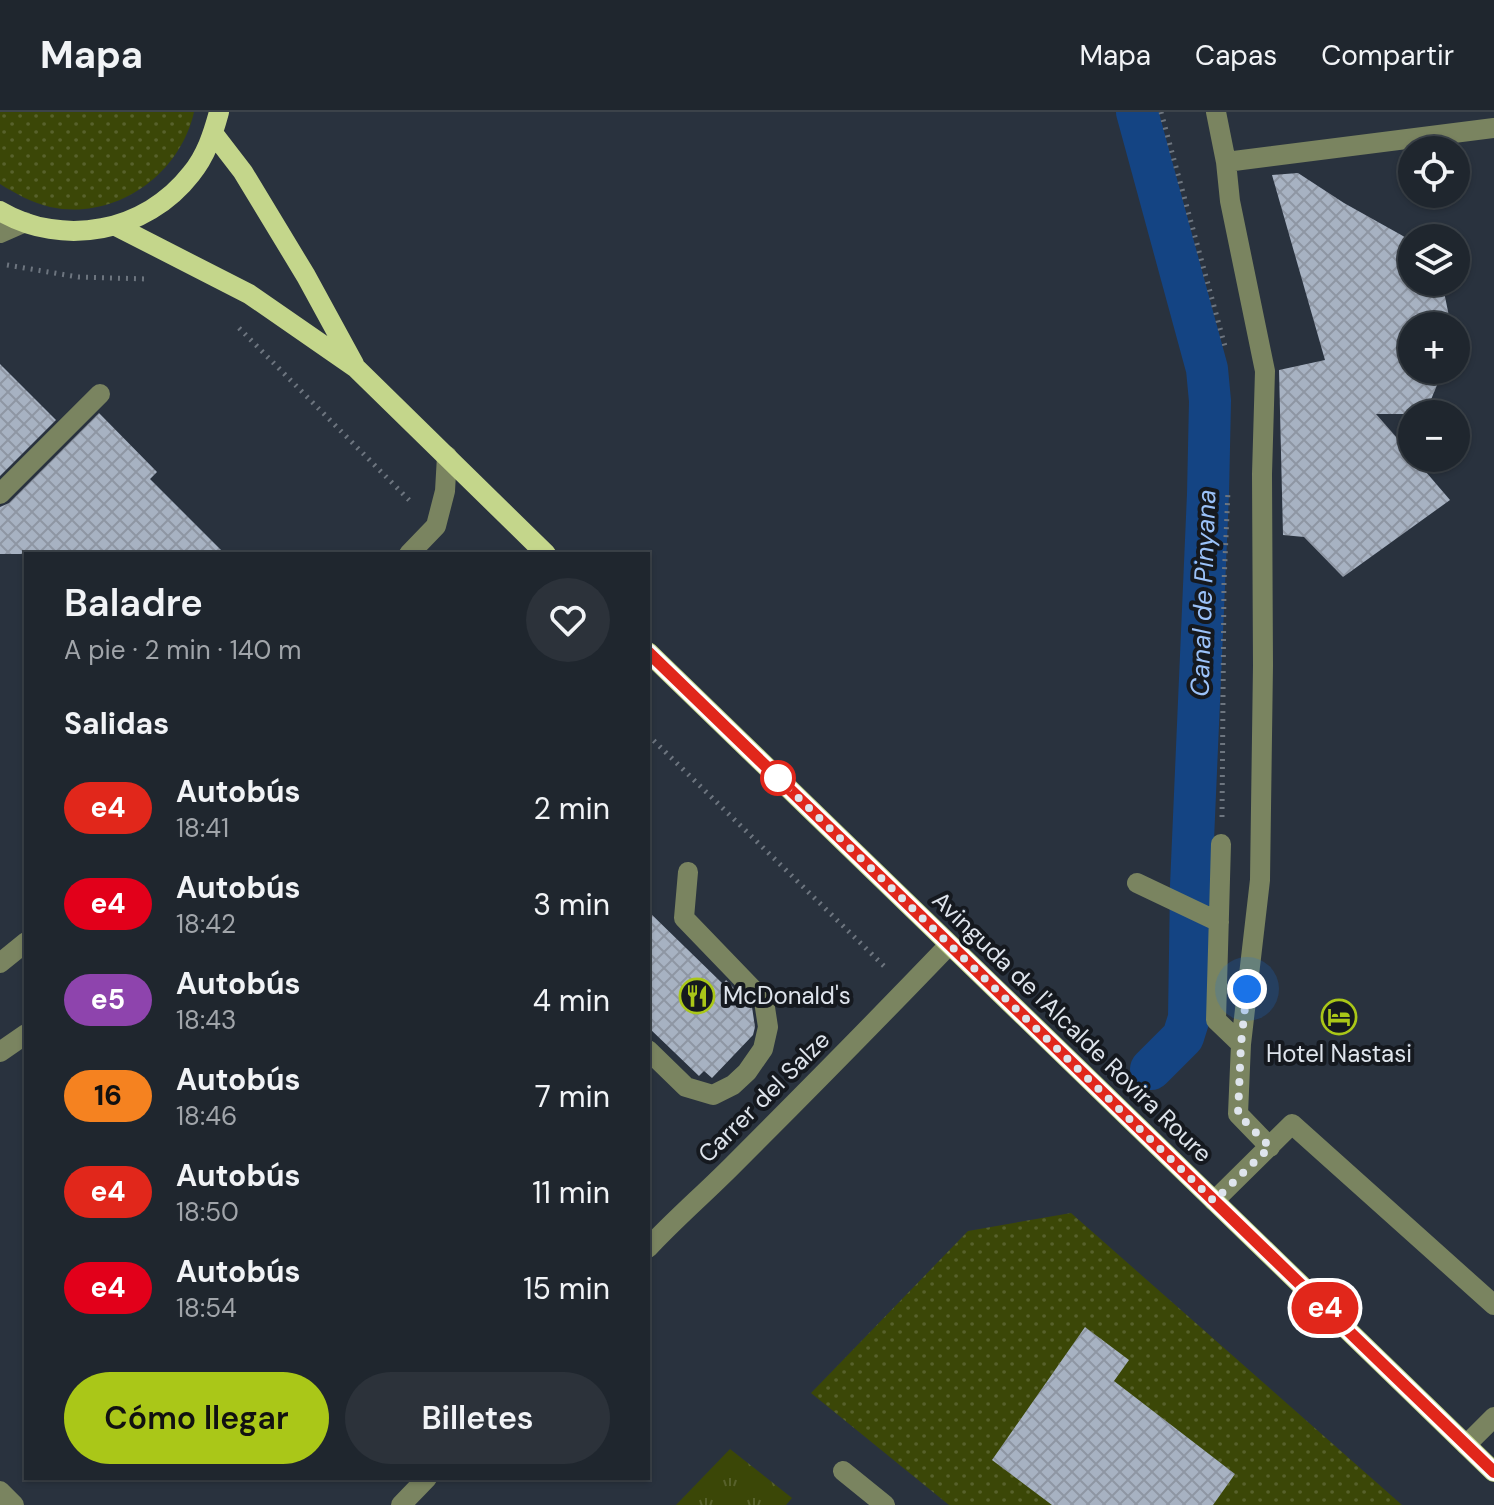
<!DOCTYPE html>
<html lang="es">
<head>
<meta charset="utf-8">
<style>
  :root { --surface:#1f262e; --page:#2c323a; --text:#f1f3f6; --muted:#a1a5aa; --line:#3c434a; --accent:#aac718 }
  body { margin:0; font-family:"DM Sans",sans-serif; background:var(--page); color:var(--text); height:100vh; display:flex; flex-direction:column; font-size:30px; white-space:nowrap }
  * { box-sizing:border-box; margin:0 }
  p { font-size:26px; color:var(--muted) }
  .icon { flex:none; width:44px; height:44px; fill:none; stroke:currentColor; stroke-width:2; stroke-linecap:round; stroke-linejoin:round }
  .map { position:relative; flex:1; overflow:hidden }
  .panel { position:absolute; left:24px; top:440px; width:626px; height:928px; display:flex; flex-direction:column; background:var(--surface); border-radius:0px; box-shadow:0 2px 6px #0004,0 0 0 2px var(--line) }
  .panel>* { flex:none }
  .badge { padding:0 16px; border-radius:26px; font-size:28px; line-height:52px }
  .controls { position:absolute; left:1398px; top:24px; display:grid; gap:16px }
  .controls a { display:grid; place-items:center; width:72px; height:72px; border-radius:50%; background:var(--surface); box-shadow:0 2px 6px #0004,0 0 0 2px var(--line); font-size:40px }
  .you { position:absolute; width:40px; height:40px; margin:-20px; border:6px solid #fff; border-radius:50%; background:#1a73e8; box-shadow:0 0 0 12px #1a73e833 }
  .map>.badge { position:absolute; translate:-50% -50%; box-shadow:0 0 0 4px #fff }
  h2 { padding:0 40px; font-size:30px; line-height:72px }
  .round { display:grid; place-items:center; flex:none; width:84px; height:84px; border-radius:42px; background:var(--page) }
  .overview { display:flex; align-items:center; justify-content:space-between; height:136px; padding:0 40px }
  h1 { font-size:38px; font-weight:600; line-height:60px }
  .primary-button { display:flex; gap:16px; margin-top:auto; padding:16px 40px }
  .primary-button a { flex:1; height:92px; border-radius:48px; background:var(--accent); color:#111; font-size:32px; font-weight:600; line-height:92px; text-align:center }
  .primary-button a+a { background:var(--page); color:var(--text) }
  ul { padding:0; list-style:none }
  li { display:flex; align-items:center; gap:24px; height:96px; padding:0 40px }
  li div { flex:1 }
  li b { display:block; font-size:30px }
  li em { font-style:normal }
  li .badge { min-width:88px; font-weight:700; text-align:center }
  header { display:flex; align-items:center; gap:48px; box-sizing:border-box; height:112px; padding:0 40px; background:var(--surface); border-bottom:2px solid var(--line) }
  header strong { font-size:38px }
  nav { display:flex; gap:44px; margin-inline-start:auto; font-size:28px }
  .map>svg:first-child { display:block }
  .grass { fill:url(#grass-tufts) }
  .park { fill:url(#park-dots) }
  .lines { fill:none; stroke-linecap:round; stroke-linejoin:round }
  .canal { stroke:#144483; stroke-width:42 }
  .building { fill:url(#building-cross-hatch) }
  .path { stroke:#6d757f; stroke-width:5; stroke-dasharray:2 6; stroke-linecap:butt }
  .minor { stroke:#7a8460; stroke-width:20 }
  .major { stroke:#c4d68b; stroke-width:20 }
  .line-casing { stroke:#fff; stroke-width:18 }
  .line { stroke:#e1271b; stroke-width:12 }
  .walk { stroke:#dee4ec; stroke-width:8; stroke-dasharray:0 14.4 }
  .stop-dot { fill:#fff; stroke:#e1271b; stroke-width:4 }
  .labels { text-anchor:middle; stroke-width:8; stroke-linejoin:round; paint-order:stroke }
  .poi-label { font-size:24px; fill:#dee4ec; stroke:#15191f; text-anchor:start }
  .street-label { font-size:24px; fill:#dee4ec; stroke:#15191f }
  .water-label { font-size:26px; font-style:italic; fill:#9bc2f9; stroke:#15191f }
</style>
</head>
<body>
<header>
<strong>Mapa</strong>
<nav><a>Mapa</a><a>Capas</a><a>Compartir</a></nav>
</header>
<div class="map">
<svg width="1494" height="1393" viewBox="0 0 1494 1393">
  <defs>
    <pattern id="grass-tufts" width="24" height="20" patternUnits="userSpaceOnUse" patternTransform="scale(2)"><rect width="24" height="20" fill="#3b4707"/><path d="M3 7l-1-3M5 7V3M7 7l1-3M15 17l-1-3M17 17v-4M19 17l1-3" fill="none" stroke="#57612b"/></pattern>
    <pattern id="park-dots" width="8" height="8" patternUnits="userSpaceOnUse" patternTransform="scale(2)"><rect width="8" height="8" fill="#3b4707"/><path d="M2 2h.1M6 6h.1" fill="none" stroke="#57612b" stroke-width="1.8" stroke-linecap="round"/></pattern>
    <pattern id="building-cross-hatch" width="8" height="8" patternUnits="userSpaceOnUse" patternTransform="scale(2)"><rect width="8" height="8" fill="#a7b2c2"/><path d="M0 0l8 8M0 8l8-8" fill="none" stroke="#8e96a3"/></pattern>
  </defs>
  <rect width="100%" height="100%" fill="#29323e"/>
  <path class="grass" d="M 730,1337 L 792,1386 L 786,1393 L 676,1393 Z"/>
  <path class="park" d="M 0,0 L 194,0 C 180,63 115,109 50,95 C 31,90 16,82 0,72 Z
    M 1071,1101 L 1402,1393 L 949,1393 L 811,1281 L 968,1119 Z"/>
  <g class="lines">
    <path class="canal" d="M 1137,0 L 1207,257 L 1210,289 L 1208,382 L 1191,774 L 1189,906 L 1183,925 L 1151,957"/>
  </g>
  <path class="building" d="M 1298,61 L 1344,91 L 1412,129 L 1412,170 L 1442,170 L 1451,214 L 1412,214 L 1412,258 L 1442,258 L 1440,266 L 1425,302 L 1376,302 L 1412,343 L 1412,346 L 1414,346 L 1450,388 L 1343,465 L 1304,425 L 1283,423 L 1279,258 L 1325,248 L 1272,63 Z
    M 0,252 L 56,308 L 0,364 Z
    M 99,301 L 157,360 L 150,367 L 225,442 L 0,442 L 0,395 L 9,391 Z
    M 648,799 L 723,872 L 726,868 L 752,895 L 755,915 L 753,923 L 712,966 L 704,959 L 699,964 L 648,915 Z
    M 1085,1215 L 1129,1248 L 1114,1269 L 1235,1362 L 1213,1393 L 1052,1393 L 992,1348 Z"/>
  <g class="lines">
    <path class="path" d="M 1161,0 L 1226,238
      M 7,153 L 78,165 L 148,167
      M 239,216 L 412,391
      M 648,623 L 887,857
      M 1222,705 L 1224,470 L 1228,379"/>
    <path class="minor" d="M 1216,0 L 1226,50 L 1230,89 L 1265,259 L 1262,362 L 1263,553 L 1260,768 L 1241,932 L 1238,1002 L 1270,1035
      M 1226,50 L 1494,16
      M 0,121 L 25,110
      M 0,382 L 100,282
      M 409,442 L 436,414 L 445,379 L 447,344
      M 1221,732 L 1216,908 L 1241,932
      M 1137,771 L 1219,810
      M 0,851 L 26,830
      M 648,938 L 686,975 L 713,983 L 733,973 L 747,960 L 763,937 L 768,915 L 764,889 L 684,806 L 688,760
      M 0,940 L 26,922
      M 1214,1089 L 1292,1012 L 1494,1193
      M 648,1136 C 674,1108 703,1083 731,1055 C 804,982 877,908 949,833
      M 1466,1333 L 1494,1305
      M 843,1359 L 885,1393
      M 0,1379 L 14,1393
      M 401,1393 L 427,1366"/>
    <path class="major" d="M 213,21 L 243,60 L 306,164 L 354,252
      M 0,99 C 63,136 146,120 191,62 C 206,44 213,22 219,0
      M 116,114 L 249,182 L 356,256 L 546,442
      M 648,540 L 1494,1360"/>
  </g>
  <g class="lines">
    <g class="line-casing">
      <path id="line" d="M 648,540 L 1494,1360"/>
    </g>
    <use href="#line" class="line"/>
    <path class="walk" d="M 778,666 L 1214,1089 L 1270,1035 L 1238,1002 L 1241,932 L 1247,877"/>
  </g>
  <defs>
    <g id="restaurant-ring" transform="scale(1.8)"><circle r="9.5" fill="#15191f" stroke="#aac718" stroke-width="1.5"/><path d="M-5-6h1v4h1v-4h1v4h1v-4h1v5L-1.5 .5V6h-2V.5L-5-1ZM5-6V6H3V1.5H1.5Q1.5-4 5-6Z" fill="#aac718"/></g>
    <g id="hotel-ring" transform="scale(1.8)"><circle r="9.5" fill="#15191f" stroke="#aac718" stroke-width="1.5"/><path d="M-6-4.5h1.5V1H6V5H4.5V3h-9V5H-6ZM-4 0a1.8 1.8 0 1 1 3.6 0ZM.5 0V-2.5h3Q6-2.5 6 0Z" fill="#aac718"/></g>
  </defs>
  <g fill-rule="evenodd">
    <use href="#restaurant-ring" x="697" y="884"/>
    <use href="#hotel-ring" x="1339" y="905"/>
  </g>
  <circle class="stop-dot" cx="778" cy="666" r="16"/>
  <g class="labels">
    <g class="poi-label">
      <text x="723" y="892">McDonald's</text>
      <text x="1339" y="950" text-anchor="middle">Hotel Nastasi</text>
    </g>
    <g class="street-label">
      <text transform="translate(1072 915) rotate(44)" y="8">Avinguda de l'Alcalde Rovira Roure</text>
      <text transform="translate(764 985) rotate(-45)" y="8">Carrer del Salze</text>
    </g>
    <g class="water-label">
      <text transform="translate(1203 481) rotate(-88)" y="9">Canal de Pinyana</text>
    </g>
  </g>
</svg>
<div class="controls">
<a><svg class="icon" aria-label="locate" viewBox="0 0 24 24"><circle cx="12" cy="12" r="6"/><path d="M12 2v4M12 18v4M2 12h4M18 12h4"/></svg></a>
<a><svg class="icon" aria-label="layers" viewBox="0 0 24 24"><path d="M12 4l9 5-9 5-9-5zM3 14l9 5 9-5"/></svg></a>
<a>+</a>
<a>−</a>
</div>
<div class="you" style="left:1247px;top:877px"></div>
<b class="badge" style="left:1325px;top:1196px;background:#e1271b;color:#fff">e4</b>
<section class="panel">
<div class="overview"><div><h1>Baladre</h1><p>A pie · 2 min · 140 m</p></div><a class="round"><svg class="icon" aria-label="heart" viewBox="0 0 24 24"><path d="M12 20l-8-8c-3-5 5-10 8-4 3-6 11-1 8 4z"/></svg></a></div>
<h2>Salidas</h2>
<ul>
<li><span class="badge" style="background:#e1271b;color:#fff">e4</span><div><b>Autobús</b><p>18:41</p></div><em>2 min</em></li>
<li><span class="badge" style="background:#e2001a;color:#fff">e4</span><div><b>Autobús</b><p>18:42</p></div><em>3 min</em></li>
<li><span class="badge" style="background:#8e44ad;color:#fff">e5</span><div><b>Autobús</b><p>18:43</p></div><em>4 min</em></li>
<li><span class="badge" style="background:#f58220;color:#111">16</span><div><b>Autobús</b><p>18:46</p></div><em>7 min</em></li>
<li><span class="badge" style="background:#e1271b;color:#fff">e4</span><div><b>Autobús</b><p>18:50</p></div><em>11 min</em></li>
<li><span class="badge" style="background:#e2001a;color:#fff">e4</span><div><b>Autobús</b><p>18:54</p></div><em>15 min</em></li>
</ul>
<div class="primary-button"><a>Cómo llegar</a><a>Billetes</a></div>
</section>
</div>
</body>
</html>
